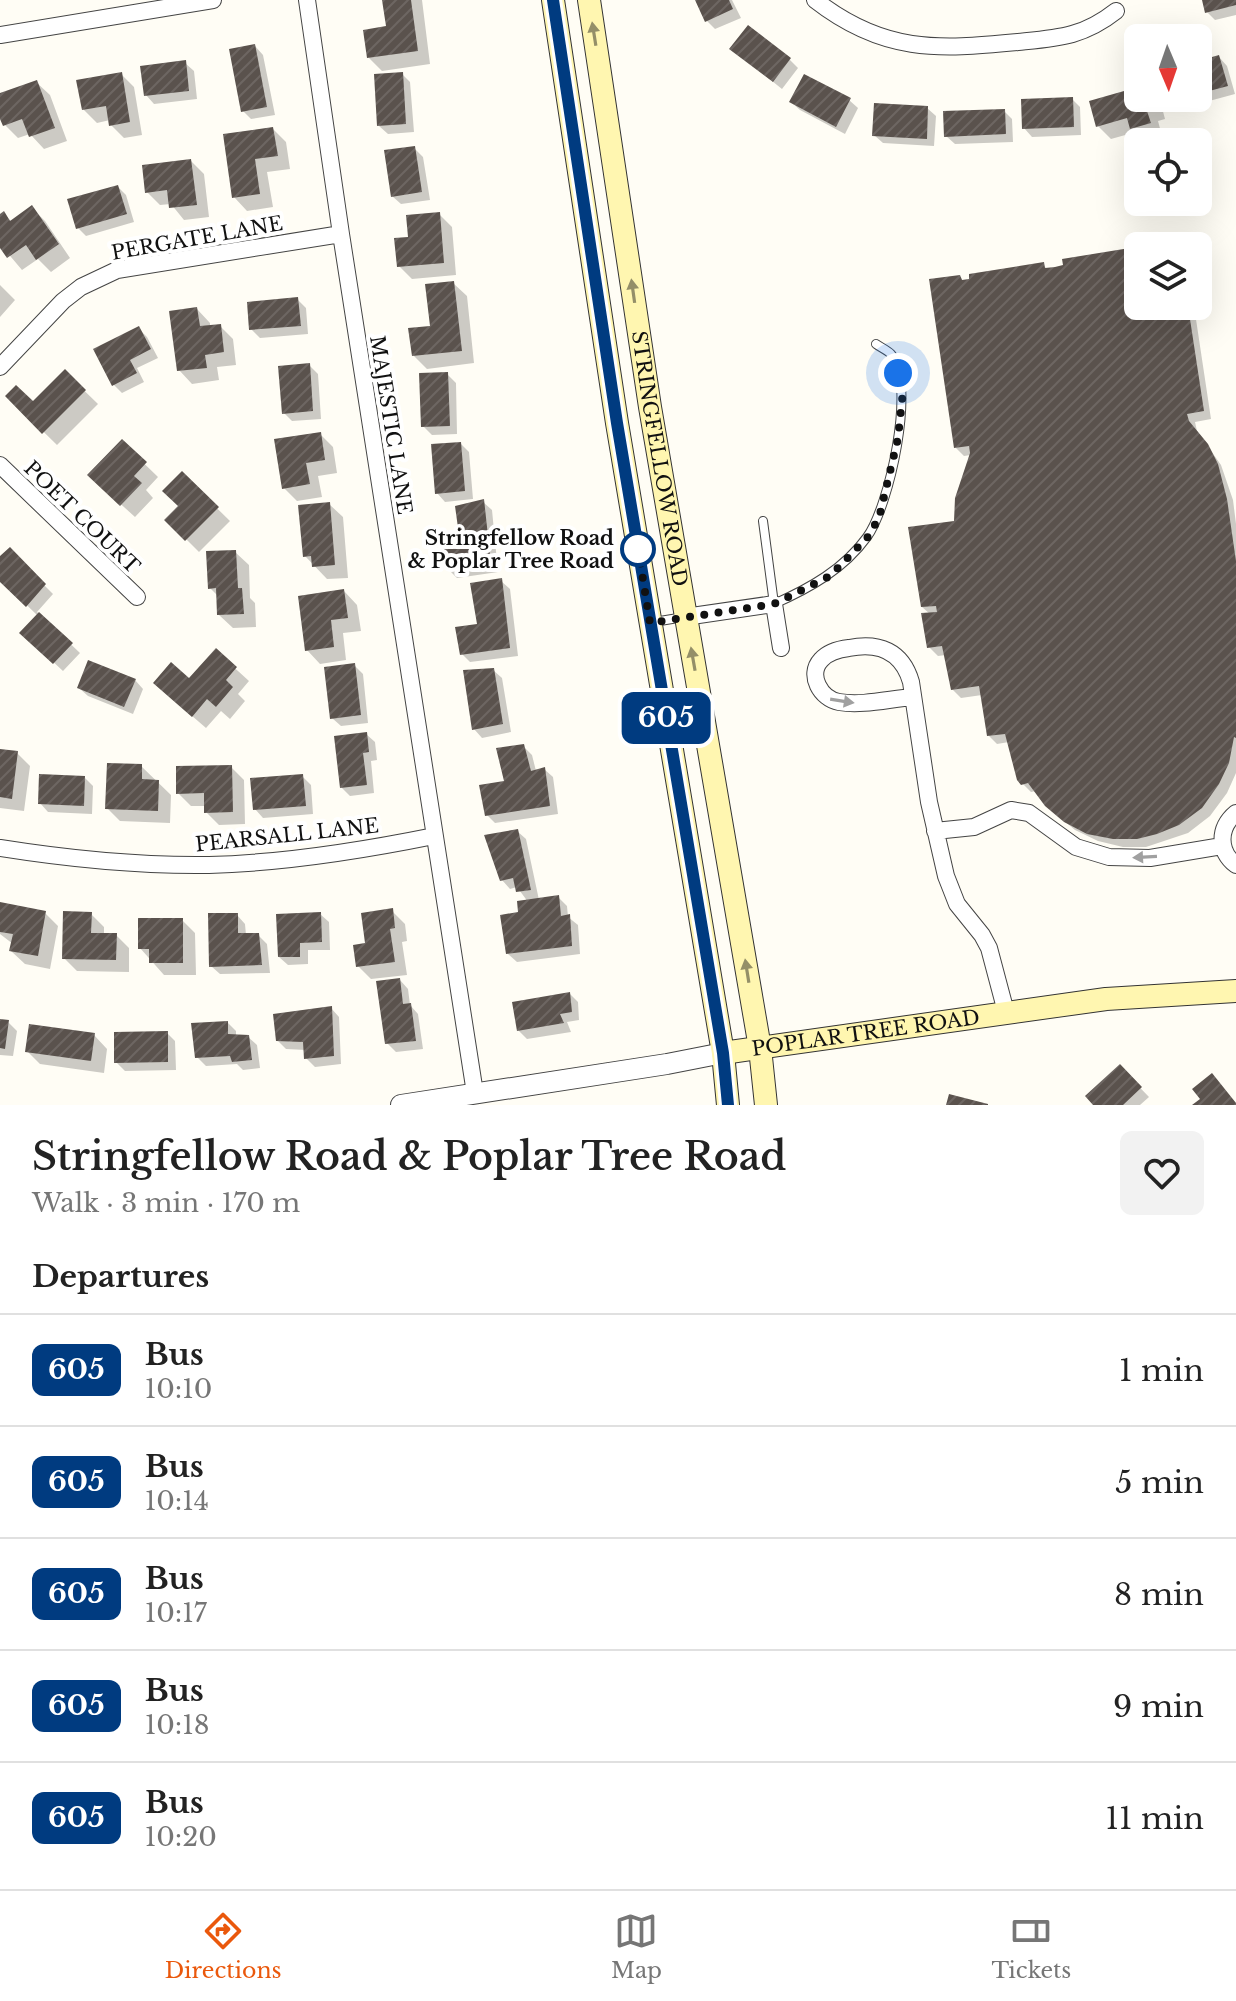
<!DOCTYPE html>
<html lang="en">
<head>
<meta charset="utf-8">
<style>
  :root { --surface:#fff; --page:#f2f2f2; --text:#222; --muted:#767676; --line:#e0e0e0; --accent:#ea580c }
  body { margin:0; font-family:"Libre Baskerville",serif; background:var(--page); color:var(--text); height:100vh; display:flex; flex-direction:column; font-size:30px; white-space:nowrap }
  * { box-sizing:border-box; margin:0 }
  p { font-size:26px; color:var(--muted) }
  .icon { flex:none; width:44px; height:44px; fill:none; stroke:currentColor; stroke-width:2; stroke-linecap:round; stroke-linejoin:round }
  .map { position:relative; height:1105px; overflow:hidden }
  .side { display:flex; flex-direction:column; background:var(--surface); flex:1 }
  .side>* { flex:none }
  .badge { padding:0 16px; border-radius:12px; font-size:28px; line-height:52px }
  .needle { width:52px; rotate:178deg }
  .tools { position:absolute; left:1124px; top:24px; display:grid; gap:16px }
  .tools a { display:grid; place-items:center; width:88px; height:88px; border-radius:12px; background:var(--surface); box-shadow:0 8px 32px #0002; font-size:40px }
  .you { position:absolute; width:40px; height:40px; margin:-20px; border:6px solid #fff; border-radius:50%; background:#1a73e8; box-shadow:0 0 0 12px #1a73e833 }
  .map>.badge { position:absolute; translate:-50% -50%; box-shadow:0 0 0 4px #fff }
  h2 { padding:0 32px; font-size:30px; line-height:72px }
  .round { display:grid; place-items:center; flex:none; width:84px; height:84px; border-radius:12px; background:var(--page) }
  .headline { display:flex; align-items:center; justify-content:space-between; height:136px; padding:0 32px }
  h1 { font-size:38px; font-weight:600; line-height:60px }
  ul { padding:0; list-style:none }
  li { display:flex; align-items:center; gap:24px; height:112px; padding:0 32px; border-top:2px solid var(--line) }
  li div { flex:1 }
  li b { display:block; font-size:30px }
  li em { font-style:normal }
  li .badge { min-width:88px; font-weight:700; text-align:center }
  .tabs { display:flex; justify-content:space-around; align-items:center; height:112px; border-top:2px solid var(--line); background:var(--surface); font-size:22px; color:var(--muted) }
  .tabs a { display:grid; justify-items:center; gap:4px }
  .tabs .active { color:var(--accent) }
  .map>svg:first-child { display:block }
  .shadow { fill:#0003 }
  .building { fill:url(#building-hatch) }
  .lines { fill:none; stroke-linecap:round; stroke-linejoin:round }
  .service-casing { stroke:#444; stroke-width:10 }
  .minor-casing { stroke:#444; stroke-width:18 }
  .tertiary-casing { stroke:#444; stroke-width:22 }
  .secondary-casing { stroke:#333; stroke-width:24 }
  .service { stroke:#fff; stroke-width:8 }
  .minor { stroke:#fff; stroke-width:16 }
  .tertiary { stroke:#fff; stroke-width:20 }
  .secondary { stroke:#fff6b0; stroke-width:22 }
  .oneway { fill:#948f68 }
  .oneway2 { fill:#a0a0a0 }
  .line-casing { stroke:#fff; stroke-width:18 }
  .line { stroke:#003b80; stroke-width:12 }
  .walk { stroke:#111; stroke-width:8; stroke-dasharray:0 14.4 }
  .stop-dot { fill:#fff; stroke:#003b80; stroke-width:4 }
  .labels { text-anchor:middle; stroke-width:8; stroke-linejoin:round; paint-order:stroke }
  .street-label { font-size:20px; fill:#111; stroke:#fff }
  .stop-label { font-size:20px; font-weight:bold; fill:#111; stroke:#fff; text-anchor:end }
</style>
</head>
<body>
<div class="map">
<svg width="1236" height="1105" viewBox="0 0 1236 1105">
  <defs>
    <pattern id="building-hatch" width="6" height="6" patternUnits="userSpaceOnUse" patternTransform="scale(2)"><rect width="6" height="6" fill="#5a524d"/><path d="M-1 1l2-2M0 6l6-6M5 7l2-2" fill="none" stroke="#6d6662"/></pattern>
  </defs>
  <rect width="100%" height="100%" fill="#fffdf5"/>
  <path class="shadow" d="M 384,0 L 422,0 L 430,64 L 382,71 L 369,58 L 388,28 Z
    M 697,0 L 732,0 L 741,18 L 715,29 L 707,21 Z
    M 1204,0 L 1236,0 L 1236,15 L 1215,20 L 1207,12 Z
    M 255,46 L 263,55 L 275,115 L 251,119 L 243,111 Z
    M 732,49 L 790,60 L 798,68 L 782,89 Z
    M 1219,57 L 1227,66 L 1235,94 L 1187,107 L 1179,98 L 1198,98 L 1198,63 Z
    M 185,63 L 194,71 L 197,99 L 154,104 L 146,95 Z
    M 121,74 L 134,87 L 142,135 L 124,138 L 111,125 L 110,120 L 97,123 L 83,109 Z
    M 402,74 L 410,82 L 414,132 L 388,134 L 379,126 Z
    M 36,82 L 50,95 L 67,141 L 44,149 L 30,134 L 18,138 L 5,125 L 0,113 L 0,96 Z
    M 1138,89 L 1138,98 L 1160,100 L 1165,119 L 1158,121 L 1162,136 L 1145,141 L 1136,132 L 1111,139 L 1098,126 Z
    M 1072,99 L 1080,107 L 1081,135 L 1032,137 L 1024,128 Z
    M 849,100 L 858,108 L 845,134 L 800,110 L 791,102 Z
    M 927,108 L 936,116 L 934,146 L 883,143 L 874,135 Z
    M 1004,111 L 1012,119 L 1013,142 L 955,144 L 946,136 Z
    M 273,129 L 286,142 L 290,169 L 267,172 L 273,207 L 247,211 L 234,197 L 225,136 Z
    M 414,148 L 423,157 L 430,200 L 401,204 L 392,196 Z
    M 191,161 L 204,174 L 209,217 L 184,220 L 171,204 L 160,205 L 147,192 Z
    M 118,187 L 126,195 L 134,222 L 86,236 L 78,228 Z
    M 32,208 L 45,221 L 70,258 L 51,272 L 38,259 L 22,270 L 0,244 L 0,217 L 4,214 L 12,222 Z
    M 439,214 L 452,227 L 456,275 L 412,279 L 399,266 L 410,238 Z
    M 1136,249 L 1138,252 L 1138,306 L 1194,306 L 1211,419 L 1195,422 L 1197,431 L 1221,465 L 1233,500 L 1236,524 L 1236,773 L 1227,793 L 1210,816 L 1188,833 L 1146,847 L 1123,847 L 1098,841 L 1075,830 L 1056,814 L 1036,791 L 1031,792 L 1018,779 L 1009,742 L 997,744 L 989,736 L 982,695 L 961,698 L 952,689 L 946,655 L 938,656 L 929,647 L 930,614 L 922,607 L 956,522 L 971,455 L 964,456 L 955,447 L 960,277 L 964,282 L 1043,265 L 1048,270 Z
    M 453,283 L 467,296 L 474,363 L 427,369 L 414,356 L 432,328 Z
    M 0,285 L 15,300 L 0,317 Z
    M 297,299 L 306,308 L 308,334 L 260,338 L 251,329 Z
    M 197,309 L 210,323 L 210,327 L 220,326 L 233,339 L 236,365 L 217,367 L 219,380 L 192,384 L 179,370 Z
    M 138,328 L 147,337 L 158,358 L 137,368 L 144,382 L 122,393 L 113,384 Z
    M 309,365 L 318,374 L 321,419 L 292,421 L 284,413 Z
    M 65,372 L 98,404 L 57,445 L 7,396 L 33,404 Z
    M 447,374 L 456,383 L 457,434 L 432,435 L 423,426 Z
    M 320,434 L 333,447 L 337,473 L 318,476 L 322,497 L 297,501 L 284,488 Z
    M 122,442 L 158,477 L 146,490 L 153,498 L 135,517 L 103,488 Z
    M 461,444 L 469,452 L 473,499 L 445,502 L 437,493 Z
    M 182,474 L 230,521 L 199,552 L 167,520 L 181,506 Z
    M 483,502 L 492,510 L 498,572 L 457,578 L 448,569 L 461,536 Z
    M 329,504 L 343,517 L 348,578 L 327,579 L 305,556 Z
    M 9,550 L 53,594 L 37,612 L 80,653 L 63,671 L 22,633 L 38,616 L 0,579 L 0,559 Z
    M 235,552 L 249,565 L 250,598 L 255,603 L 256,627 L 233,628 L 219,615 L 219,597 L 210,588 Z
    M 501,581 L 510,589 L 518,656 L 470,662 L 462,654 L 480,626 Z
    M 344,591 L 357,605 L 361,631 L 343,633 L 346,660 L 320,664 L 307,650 Z
    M 216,651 L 249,681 L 238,694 L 245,701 L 230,719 L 221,711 L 206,728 L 169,696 L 189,680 Z
    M 354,665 L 363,674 L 368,723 L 341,726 L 332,718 Z
    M 493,670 L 502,678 L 511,732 L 482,738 L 474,729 Z
    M 135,680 L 143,689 L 133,714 L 88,696 L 79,688 Z
    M 366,734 L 375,742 L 377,760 L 371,761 L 374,793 L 350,796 L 341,787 Z
    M 523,746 L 532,755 L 536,771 L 544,769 L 553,777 L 558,814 L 495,823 L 487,815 L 506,783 Z
    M 0,751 L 17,753 L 30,766 L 24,811 L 0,808 Z
    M 141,766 L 171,795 L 170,823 L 120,821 L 107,808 Z
    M 231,767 L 244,780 L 245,824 L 219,825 L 206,812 L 206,806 L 191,806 L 178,793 Z
    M 302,776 L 311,785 L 313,814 L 263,818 L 255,809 Z
    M 85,778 L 93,786 L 92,814 L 48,812 L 40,803 Z
    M 517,831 L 526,839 L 539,900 L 558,897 L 567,906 L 568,917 L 578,925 L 580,954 L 517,962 L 508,954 L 520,914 L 528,902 L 517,887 L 510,889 L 502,880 Z
    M 392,911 L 405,924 L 407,941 L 402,942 L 407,975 L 371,979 L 358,966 L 367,945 Z
    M 0,912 L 45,913 L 58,926 L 50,969 L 25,964 L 11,951 L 13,944 L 0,934 Z
    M 91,914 L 104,927 L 104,935 L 116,935 L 129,948 L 129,972 L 77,971 L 64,958 Z
    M 320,914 L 329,922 L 330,950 L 308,950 L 308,964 L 288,965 L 279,957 Z
    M 237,915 L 245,924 L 246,935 L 258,935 L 267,944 L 270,973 L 220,974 L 211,966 Z
    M 182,920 L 195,933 L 196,975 L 164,975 L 140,948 Z
    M 400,980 L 408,989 L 410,1005 L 418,1014 L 423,1049 L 396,1052 L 387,1043 Z
    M 570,994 L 578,1002 L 579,1020 L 567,1022 L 571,1032 L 527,1039 L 518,1030 Z
    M 331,1008 L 339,1017 L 341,1064 L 315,1067 L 306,1058 L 306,1050 L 286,1049 L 278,1041 Z
    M 0,1021 L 8,1022 L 17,1031 L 13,1056 L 0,1055 Z
    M 228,1023 L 236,1031 L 236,1037 L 248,1037 L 257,1045 L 260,1068 L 243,1070 L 237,1064 L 206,1066 L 197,1057 Z
    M 167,1033 L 175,1041 L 176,1070 L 125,1071 L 116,1062 Z
    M 94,1035 L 107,1049 L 104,1073 L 40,1064 L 27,1051 Z
    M 1120,1067 L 1149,1097 L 1140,1105 L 1096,1105 Z"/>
  <path class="building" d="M 382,0 L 411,0 L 418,51 L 367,58 L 363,30 L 386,26 Z
    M 695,0 L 729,0 L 733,9 L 705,22 Z
    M 1202,0 L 1236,0 L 1236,5 L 1205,13 Z
    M 748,25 L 791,58 L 773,82 L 729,49 Z
    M 255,44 L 267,107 L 241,112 L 229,49 Z
    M 1219,55 L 1228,86 L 1198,94 L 1198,61 Z
    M 186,60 L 189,91 L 144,96 L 140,66 Z
    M 122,72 L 130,122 L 109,126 L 106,106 L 82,110 L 76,80 Z
    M 403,72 L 406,124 L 377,126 L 374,74 Z
    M 804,74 L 851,98 L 836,127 L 789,102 Z
    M 37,80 L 55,128 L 29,137 L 22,119 L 3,126 L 0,119 L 0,93 Z
    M 1138,87 L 1138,98 L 1151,98 L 1153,106 L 1146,108 L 1151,123 L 1130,129 L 1127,118 L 1096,127 L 1089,101 Z
    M 1073,97 L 1074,127 L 1022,129 L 1021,99 Z
    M 874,103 L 928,106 L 927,139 L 872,136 Z
    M 1005,109 L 1006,134 L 944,137 L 943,111 Z
    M 273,127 L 278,156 L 255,159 L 260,194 L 232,198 L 223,134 Z
    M 415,146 L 422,192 L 391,197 L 384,150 Z
    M 191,159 L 197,205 L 169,208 L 167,190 L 145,193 L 142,165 Z
    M 118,185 L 127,214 L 76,229 L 67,199 Z
    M 32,205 L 59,244 L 36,260 L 26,245 L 7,258 L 0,248 L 0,214 L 4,211 L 10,221 Z
    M 440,212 L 444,263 L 397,267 L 394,238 L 408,237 L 406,215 Z
    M 1136,247 L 1138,306 L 1188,306 L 1204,411 L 1187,414 L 1189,421 L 1208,444 L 1218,464 L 1227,499 L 1236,561 L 1236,738 L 1234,737 L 1229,763 L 1219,784 L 1202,808 L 1179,825 L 1157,834 L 1137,839 L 1113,839 L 1087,834 L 1064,822 L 1045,806 L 1028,783 L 1021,785 L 1017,780 L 1005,734 L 987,736 L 979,686 L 951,690 L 942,646 L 927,648 L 921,613 L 937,612 L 936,606 L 921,607 L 908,527 L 954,521 L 955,498 L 970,453 L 969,446 L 954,448 L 929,279 L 960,275 L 962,280 L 969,279 L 969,274 L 1044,262 L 1045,268 L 1055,267 L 1063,265 L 1062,259 Z
    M 454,281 L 462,351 L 412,356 L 408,328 L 430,326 L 425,284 Z
    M 298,297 L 301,326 L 249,330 L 247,302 Z
    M 197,307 L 200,326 L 221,324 L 224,352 L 205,355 L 207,368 L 177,371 L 169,311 Z
    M 139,326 L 151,349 L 130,360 L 137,373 L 112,386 L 93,349 Z
    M 310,363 L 313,411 L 282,414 L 278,366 Z
    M 65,369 L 86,390 L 42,434 L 5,396 L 16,385 L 33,401 Z
    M 448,372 L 450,426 L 421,427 L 419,373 Z
    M 321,432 L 325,460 L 306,463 L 310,484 L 282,489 L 274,439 Z
    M 122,439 L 147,462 L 134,476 L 142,483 L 120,506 L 87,475 Z
    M 461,442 L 465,491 L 435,494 L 431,444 Z
    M 182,471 L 219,507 L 185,541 L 164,520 L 178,506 L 162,491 Z
    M 484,499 L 491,564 L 446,570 L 442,537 L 459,535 L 455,506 Z
    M 330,502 L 335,565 L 312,567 L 311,556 L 303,557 L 298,505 Z
    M 10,547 L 46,584 L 26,607 L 0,582 L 0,556 Z
    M 236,550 L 238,588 L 242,588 L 244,614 L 217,615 L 216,588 L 208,589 L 206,551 Z
    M 502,578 L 510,648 L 460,655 L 455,627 L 477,624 L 470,583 Z
    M 344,589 L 348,618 L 331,620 L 334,647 L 305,651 L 298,596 Z
    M 39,612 L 73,643 L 53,664 L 19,633 Z
    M 216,648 L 237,667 L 226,680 L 233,687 L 216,707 L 207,699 L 192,717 L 153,683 L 171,662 L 189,678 Z
    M 88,660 L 136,679 L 124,707 L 77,688 Z
    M 355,663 L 361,715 L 330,719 L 324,667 Z
    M 494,668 L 503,724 L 472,730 L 463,670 Z
    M 367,732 L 369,752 L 363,753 L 367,785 L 340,788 L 334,736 Z
    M 524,744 L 531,771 L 545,767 L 550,806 L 485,816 L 479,785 L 504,781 L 496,748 Z
    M 0,749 L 18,751 L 12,799 L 0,797 Z
    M 107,763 L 142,764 L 142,779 L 159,780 L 158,811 L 105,809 Z
    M 232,765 L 233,812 L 204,813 L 204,793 L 176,794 L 176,766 Z
    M 39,774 L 85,776 L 84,806 L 38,804 Z
    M 303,774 L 306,806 L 253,810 L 250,778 Z
    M 518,829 L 531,890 L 516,892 L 513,878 L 500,881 L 484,835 Z
    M 559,895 L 561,916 L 570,914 L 572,946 L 506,954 L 500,915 L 518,912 L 517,901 Z
    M 0,902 L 46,911 L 38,956 L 9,951 L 13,934 L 0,932 Z
    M 393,908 L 395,928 L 390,929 L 395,962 L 356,967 L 353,945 L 365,943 L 361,913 Z
    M 63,911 L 92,912 L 91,933 L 117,933 L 116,960 L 62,959 Z
    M 321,912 L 322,942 L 300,943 L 300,957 L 278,957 L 276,914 Z
    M 208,913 L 238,913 L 238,933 L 259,933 L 262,965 L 209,967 Z
    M 138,918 L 183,918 L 183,963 L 149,963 L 149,949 L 138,949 Z
    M 400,978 L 403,1004 L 411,1003 L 416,1041 L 385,1044 L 376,981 Z
    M 570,992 L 572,1012 L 560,1014 L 564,1023 L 517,1031 L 512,1002 Z
    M 332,1006 L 334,1056 L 304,1059 L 303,1042 L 276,1041 L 273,1014 Z
    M 0,1019 L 9,1020 L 5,1049 L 0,1048 Z
    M 228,1021 L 228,1034 L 249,1035 L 252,1060 L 232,1062 L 230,1056 L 195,1058 L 191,1023 Z
    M 29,1024 L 95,1033 L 91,1061 L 25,1052 Z
    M 168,1031 L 168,1062 L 114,1063 L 114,1032 Z
    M 1120,1064 L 1142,1087 L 1123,1105 L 1093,1105 L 1085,1096 Z
    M 1212,1073 L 1236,1103 L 1236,1105 L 1192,1105 L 1200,1099 L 1192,1089 Z
    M 949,1094 L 988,1104 L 988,1105 L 946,1105 Z"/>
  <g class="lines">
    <g class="service-casing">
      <path id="service" d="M 763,521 L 774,604 C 810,588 844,569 867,537 C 889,507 917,384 891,354 C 887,350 880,347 876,344
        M 654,622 L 684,617"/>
    </g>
    <g class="minor-casing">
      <path id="minor" d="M 307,0 L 341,234 L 475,1093
        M 815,0 C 883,53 937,50 1018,42 C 1058,38 1083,37 1116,11
        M 0,35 L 213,0
        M 0,367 L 63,301 L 81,287 L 117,270 L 341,234
        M 0,465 L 137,597
        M 685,617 L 774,604 L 781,648
        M 913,697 C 889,699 862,706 839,702 C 821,699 807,675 821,660 C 828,652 840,649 849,648 C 879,642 902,651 911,682 L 929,802 L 946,876 L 957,904 L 982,935 L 989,948 L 1006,1012
        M 1236,813 C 1218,828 1218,851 1236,865
        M 935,831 L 974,827 L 1011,810 L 1029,813 L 1076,847 L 1109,857 L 1150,858 L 1222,846
        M 0,848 C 69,859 138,866 209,865 C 284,863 360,851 434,836"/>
    </g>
    <g class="tertiary-casing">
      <path id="tertiary" d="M 401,1105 L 667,1064 L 723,1053"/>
    </g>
    <g class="secondary-casing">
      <g id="secondary">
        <path d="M 553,0 L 617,423 L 723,1053 L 728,1105"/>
        <path id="s1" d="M 589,0 L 650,407 L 760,1048 L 766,1105"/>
        <path id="s2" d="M 723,1053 L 1106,999 L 1236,991"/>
      </g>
    </g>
    <use href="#service" class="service"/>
    <use href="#minor" class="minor"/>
    <use href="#tertiary" class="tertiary"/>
    <use href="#secondary" class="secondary"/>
  </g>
  <defs><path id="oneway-solid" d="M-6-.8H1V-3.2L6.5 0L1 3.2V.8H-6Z" transform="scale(2)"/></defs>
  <g class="oneway">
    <use href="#oneway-solid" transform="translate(594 34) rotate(-99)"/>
    <use href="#oneway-solid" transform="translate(633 291) rotate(-98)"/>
    <use href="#oneway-solid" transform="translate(693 659) rotate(-100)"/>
    <use href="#oneway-solid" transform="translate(747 971) rotate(-99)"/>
  </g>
  <g class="oneway2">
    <use href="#oneway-solid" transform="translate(842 701) rotate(9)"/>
    <use href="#oneway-solid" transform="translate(1145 857) rotate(177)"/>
  </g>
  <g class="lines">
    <g class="line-casing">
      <path id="line" d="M 553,0 L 617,423 L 723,1053 L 728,1105"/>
    </g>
    <use href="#line" class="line"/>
    <path class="walk" d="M 638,549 L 637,542 L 650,623 L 774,604 L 830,576 L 867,538 L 879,518 L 898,438 L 903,391 L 898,373"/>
  </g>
  <circle class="stop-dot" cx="638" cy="549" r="16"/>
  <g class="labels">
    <g class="street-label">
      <text transform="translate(197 238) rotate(-10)" y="7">PERGATE LANE</text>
      <text transform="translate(391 425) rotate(81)" y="7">MAJESTIC LANE</text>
      <text dy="7" stroke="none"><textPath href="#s1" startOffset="464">STRINGFELLOW ROAD</textPath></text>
      <text transform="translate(82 517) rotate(44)" y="7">POET COURT</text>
      <text transform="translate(287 835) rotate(-6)" y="7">PEARSALL LANE</text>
      <text dy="7" stroke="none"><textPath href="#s2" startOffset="144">POPLAR TREE ROAD</textPath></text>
    </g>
    <g class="stop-label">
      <text x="614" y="545">Stringfellow Road<tspan x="614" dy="23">&amp; Poplar Tree Road</tspan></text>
    </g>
  </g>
</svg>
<div class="tools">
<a><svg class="needle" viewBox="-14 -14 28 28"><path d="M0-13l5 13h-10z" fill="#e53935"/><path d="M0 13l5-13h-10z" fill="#767676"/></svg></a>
<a><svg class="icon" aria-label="locate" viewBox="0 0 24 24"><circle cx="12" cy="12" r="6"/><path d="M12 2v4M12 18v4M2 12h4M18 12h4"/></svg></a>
<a><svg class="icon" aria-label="layers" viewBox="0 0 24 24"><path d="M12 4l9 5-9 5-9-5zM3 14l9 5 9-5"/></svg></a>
</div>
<div class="you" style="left:898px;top:373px"></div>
<b class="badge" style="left:666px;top:718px;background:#003b80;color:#fff">605</b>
</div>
<section class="side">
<div class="headline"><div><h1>Stringfellow Road &amp; Poplar Tree Road</h1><p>Walk · 3 min · 170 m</p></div><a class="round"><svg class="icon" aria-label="heart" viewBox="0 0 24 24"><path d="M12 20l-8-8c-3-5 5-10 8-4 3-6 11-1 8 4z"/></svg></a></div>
<h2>Departures</h2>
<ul>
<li><span class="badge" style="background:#003b80;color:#fff">605</span><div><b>Bus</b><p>10:10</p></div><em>1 min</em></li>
<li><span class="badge" style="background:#003b80;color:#fff">605</span><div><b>Bus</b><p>10:14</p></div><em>5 min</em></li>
<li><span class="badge" style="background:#003b80;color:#fff">605</span><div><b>Bus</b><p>10:17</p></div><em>8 min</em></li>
<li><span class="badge" style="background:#003b80;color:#fff">605</span><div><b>Bus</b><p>10:18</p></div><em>9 min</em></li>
<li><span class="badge" style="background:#003b80;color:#fff">605</span><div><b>Bus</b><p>10:20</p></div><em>11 min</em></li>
</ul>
</section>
<nav class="tabs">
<a class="active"><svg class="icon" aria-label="directions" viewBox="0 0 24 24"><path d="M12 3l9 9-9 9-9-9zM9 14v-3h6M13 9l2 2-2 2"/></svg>Directions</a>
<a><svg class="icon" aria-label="map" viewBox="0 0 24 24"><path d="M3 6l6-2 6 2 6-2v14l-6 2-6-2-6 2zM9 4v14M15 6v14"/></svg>Map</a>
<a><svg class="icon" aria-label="tickets" viewBox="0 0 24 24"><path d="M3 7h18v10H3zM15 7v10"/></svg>Tickets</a>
</nav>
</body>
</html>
